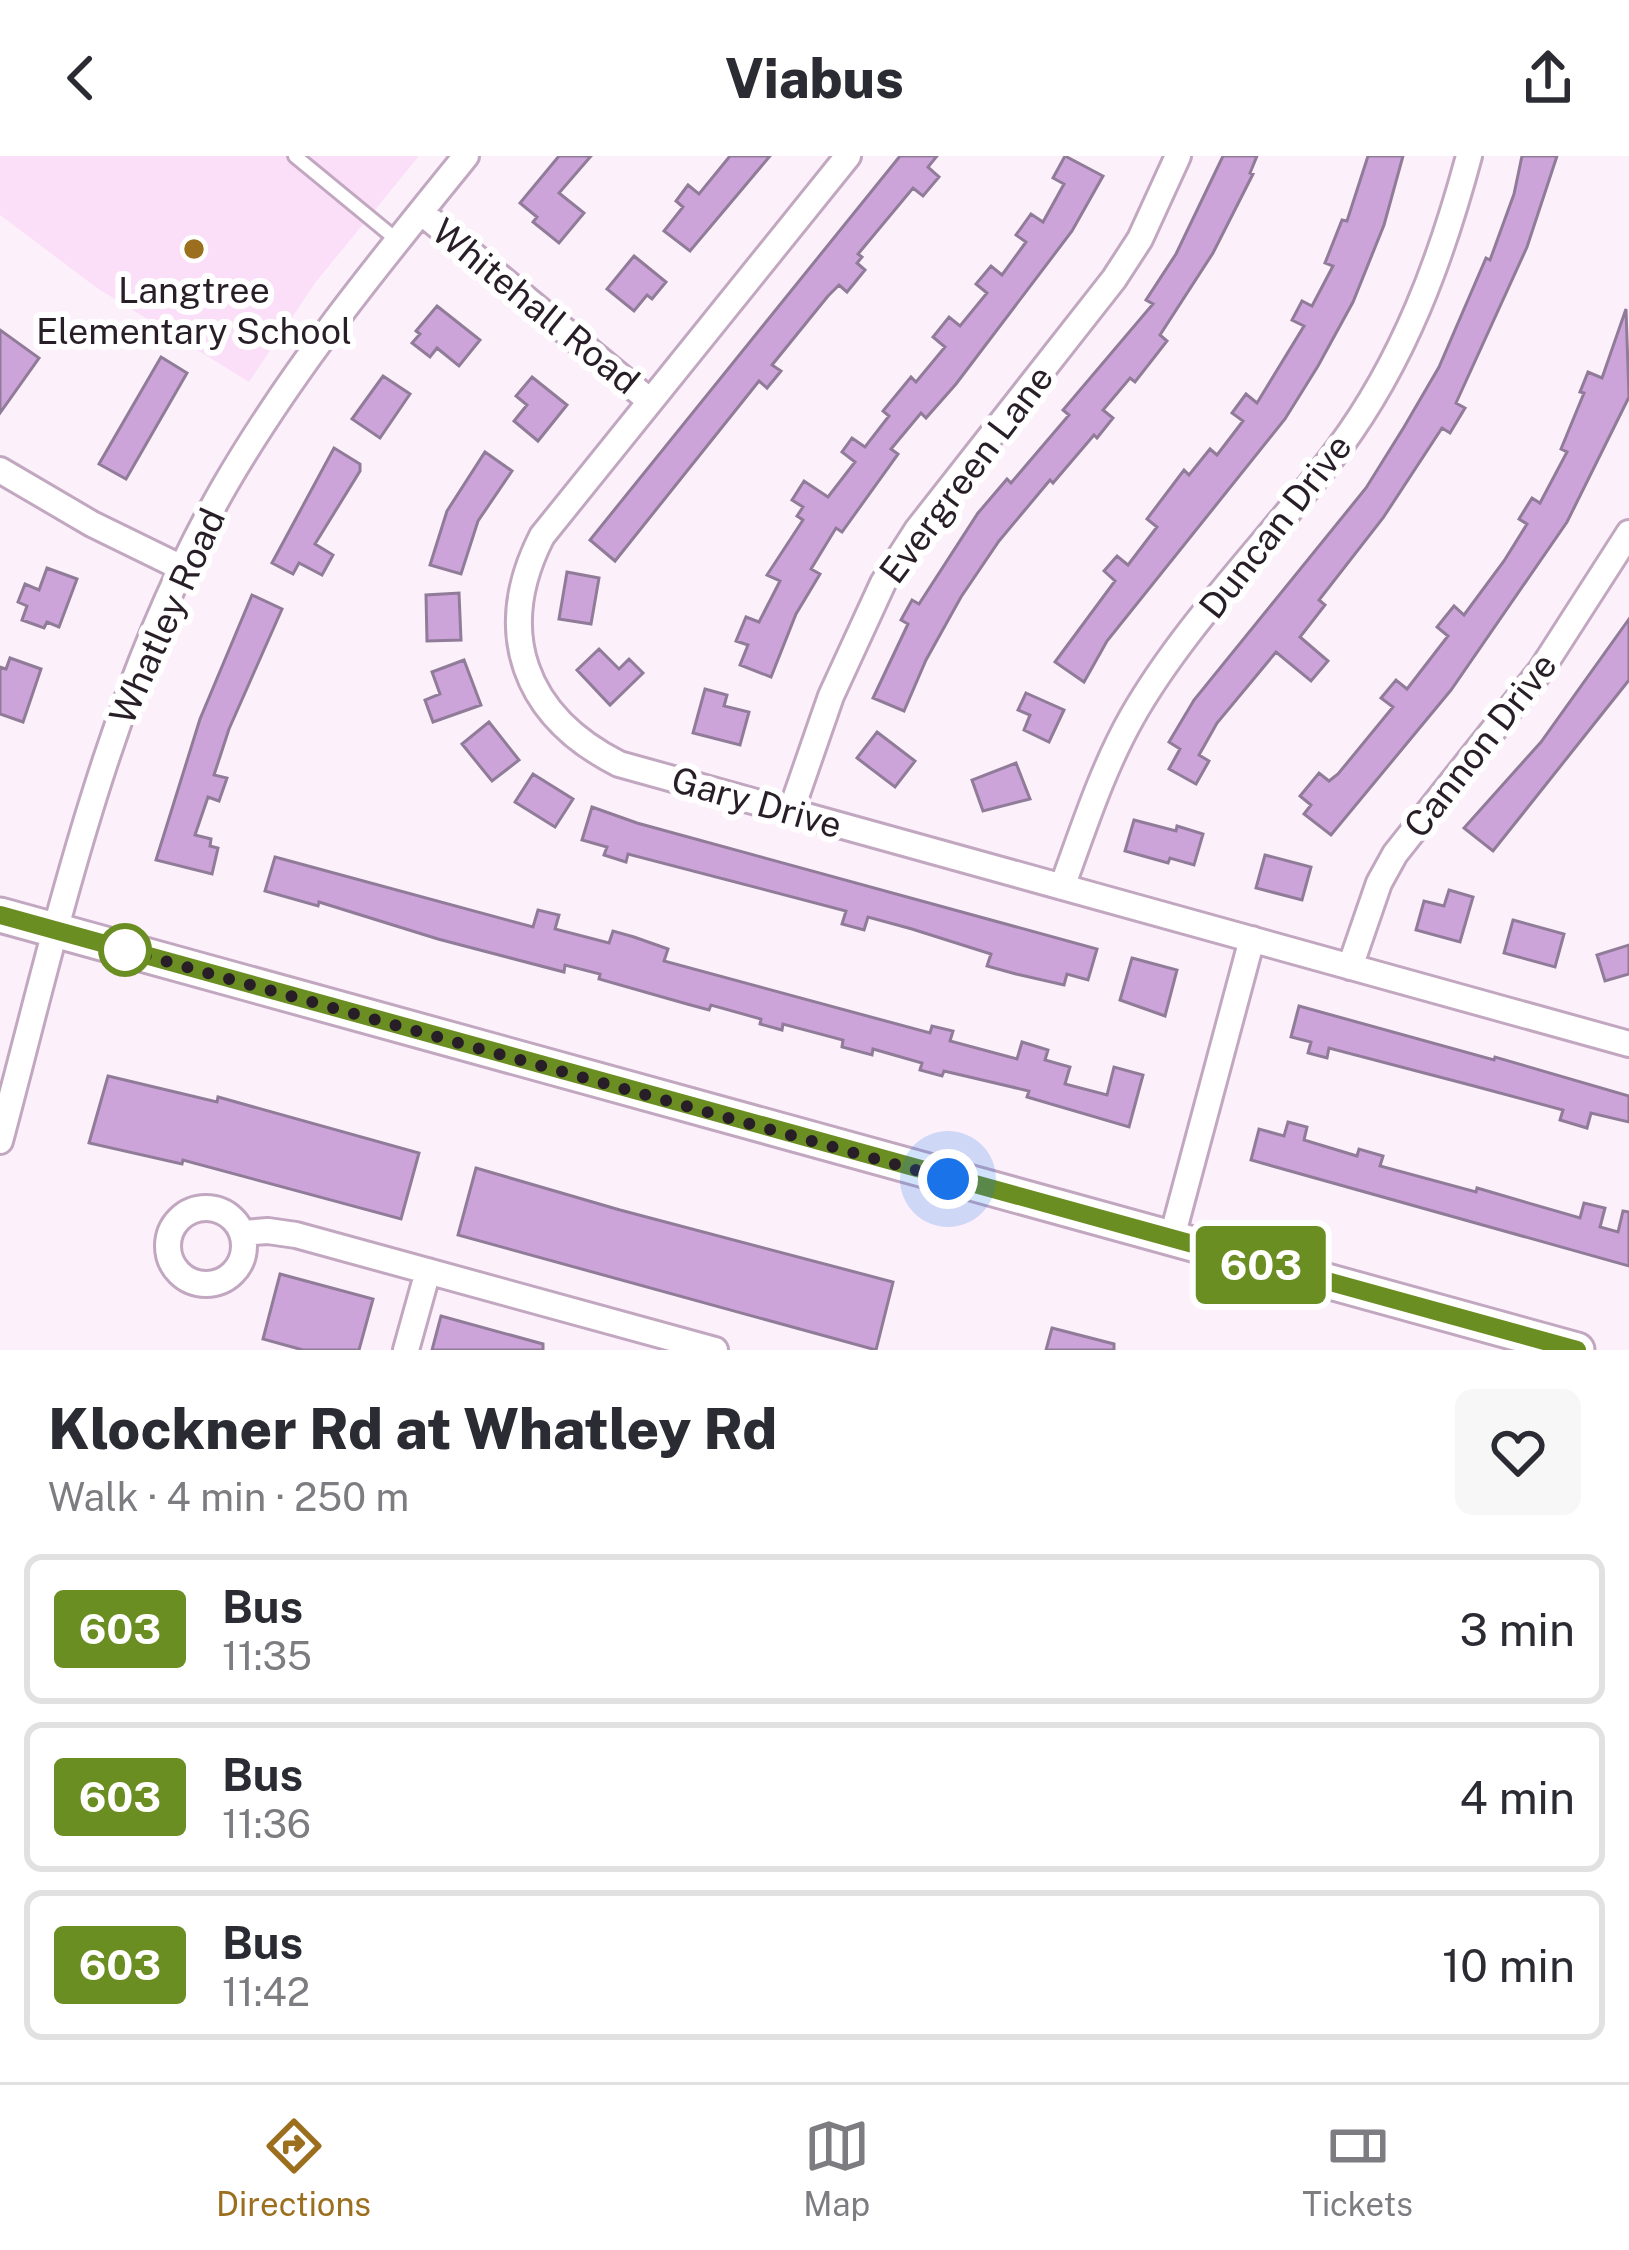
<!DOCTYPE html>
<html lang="en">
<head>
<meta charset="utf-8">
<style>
  :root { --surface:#fff; --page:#f7f7f7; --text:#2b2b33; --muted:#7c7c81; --line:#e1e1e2; --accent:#9c6f1f }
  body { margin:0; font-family:"Public Sans",sans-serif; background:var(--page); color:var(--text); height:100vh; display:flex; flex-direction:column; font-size:45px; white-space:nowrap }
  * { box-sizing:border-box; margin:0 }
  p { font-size:39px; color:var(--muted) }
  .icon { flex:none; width:66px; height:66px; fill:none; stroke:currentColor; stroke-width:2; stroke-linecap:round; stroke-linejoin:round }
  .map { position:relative; height:1194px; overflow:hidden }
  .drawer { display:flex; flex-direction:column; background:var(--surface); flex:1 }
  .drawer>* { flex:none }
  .badge { padding:0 24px; border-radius:9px; font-size:42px; line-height:78px }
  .you { position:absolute; width:60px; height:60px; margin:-30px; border:9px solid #fff; border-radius:50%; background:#1a73e8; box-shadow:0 0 0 18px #1a73e833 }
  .map>.badge { position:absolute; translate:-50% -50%; box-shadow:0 0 0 6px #fff }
  .round { display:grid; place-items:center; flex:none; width:126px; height:126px; border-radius:18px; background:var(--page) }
  .overview { display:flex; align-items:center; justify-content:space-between; height:204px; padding:0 48px }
  h1 { font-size:57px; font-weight:800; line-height:90px }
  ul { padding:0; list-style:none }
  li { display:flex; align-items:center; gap:36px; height:150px; margin:0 24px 18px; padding:0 24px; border:6px solid var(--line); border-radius:18px }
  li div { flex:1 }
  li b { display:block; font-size:45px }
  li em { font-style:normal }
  li .badge { min-width:132px; font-weight:700; text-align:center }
  header { display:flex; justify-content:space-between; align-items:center; height:156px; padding:0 48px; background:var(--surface); font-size:54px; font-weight:800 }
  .menu { display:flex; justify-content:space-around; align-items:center; height:168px; border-top:3px solid var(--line); background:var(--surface); font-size:33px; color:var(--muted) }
  .menu a { display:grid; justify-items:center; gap:6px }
  .menu .current { color:var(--accent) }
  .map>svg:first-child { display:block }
  .built { fill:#fbdff9 }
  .building { fill:#cca4da; stroke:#907c98; stroke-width:3 }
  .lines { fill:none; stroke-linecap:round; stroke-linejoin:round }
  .service-casing { stroke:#c2a7c0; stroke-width:18 }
  .minor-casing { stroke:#c2a7c0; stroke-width:30 }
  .secondary-casing { stroke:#c2a7c0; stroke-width:39 }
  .service { stroke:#fff; stroke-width:12 }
  .minor { stroke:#fff; stroke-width:24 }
  .secondary { stroke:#fff; stroke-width:33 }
  .line-casing { stroke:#fff; stroke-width:27 }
  .line { stroke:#6b8e23; stroke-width:18 }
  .walk { stroke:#281e27; stroke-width:12; stroke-dasharray:0 21.6 }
  .poi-dot { fill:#9c6f1f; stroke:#fff; stroke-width:4.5 }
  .stop-dot { fill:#fff; stroke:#6b8e23; stroke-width:6 }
  .labels { text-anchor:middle; stroke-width:12; stroke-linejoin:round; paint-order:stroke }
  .poi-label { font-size:36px; fill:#281e27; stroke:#fff }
  .street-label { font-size:36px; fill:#281e27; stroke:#fff }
</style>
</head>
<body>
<header><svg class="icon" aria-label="back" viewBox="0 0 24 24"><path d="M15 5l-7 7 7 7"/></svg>Viabus<svg class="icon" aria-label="share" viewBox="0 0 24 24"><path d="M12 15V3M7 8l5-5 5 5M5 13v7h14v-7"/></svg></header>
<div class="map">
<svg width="1629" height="1194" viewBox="0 0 1629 1194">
  <rect width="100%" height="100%" fill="#fcf0fb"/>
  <path class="built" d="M 0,0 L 419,0 L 315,127 L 249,226 L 97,132 L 0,59 Z"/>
  <path class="building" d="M 559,0 L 591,0 L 559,37 L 584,57 L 559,87 L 533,66 L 537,61 L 520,47 Z
    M 730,0 L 770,0 L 690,95 L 664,75 L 683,51 L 676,45 L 688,29 L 699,38 Z
    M 900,0 L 937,0 L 928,11 L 939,21 L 923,40 L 913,32 L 858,98 L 862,101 L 857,107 L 865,114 L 847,136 L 839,129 L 828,140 L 772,209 L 781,215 L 767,232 L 759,225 L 615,405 L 590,384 Z
    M 1065,0 L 1103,20 L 1072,75 L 956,228 L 926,262 L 921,257 L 891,293 L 898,298 L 842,376 L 836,372 L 811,413 L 820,418 L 796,458 L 771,521 L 740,509 L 748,489 L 736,485 L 746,461 L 759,466 L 780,425 L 767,419 L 803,364 L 797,360 L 803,351 L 792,344 L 804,325 L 828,341 L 855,306 L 842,296 L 852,282 L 865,291 L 889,260 L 883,255 L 911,221 L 916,226 L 945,191 L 933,181 L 949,161 L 960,170 L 987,137 L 976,128 L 991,110 L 1002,119 L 1026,86 L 1016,79 L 1031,58 L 1043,66 L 1064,28 L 1053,22 Z
    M 1223,0 L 1257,0 L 1250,17 L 1253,18 L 1213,97 L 1160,179 L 1167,185 L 1135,226 L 1130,222 L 1103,254 L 1113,262 L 1097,282 L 1094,279 L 1053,327 L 1050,324 L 999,385 L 961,441 L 926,504 L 904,555 L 873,542 L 908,468 L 901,464 L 912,444 L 919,448 L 978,357 L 1007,323 L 1011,327 L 1069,259 L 1063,254 L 1153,148 L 1146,144 L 1176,98 Z
    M 1368,0 L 1403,0 L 1384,69 L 1353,146 L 1318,210 L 1285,263 L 1107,485 L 1084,526 L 1055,506 L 1115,425 L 1104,415 L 1117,400 L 1128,409 L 1157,371 L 1147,363 L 1184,314 L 1189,319 L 1210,293 L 1217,299 L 1243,265 L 1232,257 L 1246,238 L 1257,247 L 1304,170 L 1292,164 L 1302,145 L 1312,150 L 1333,110 L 1325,107 L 1342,64 L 1347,65 Z
    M 1522,0 L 1557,0 L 1527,91 L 1456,247 L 1465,252 L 1450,277 L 1442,272 L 1383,362 L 1319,444 L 1325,449 L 1300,481 L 1328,505 L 1311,525 L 1276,496 L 1217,567 L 1199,599 L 1209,605 L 1196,628 L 1169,613 L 1180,593 L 1169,586 L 1194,544 L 1366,332 L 1404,271 L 1439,211 L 1486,102 L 1490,104 L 1514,38 Z
    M 634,100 L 666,126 L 652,143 L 647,139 L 634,155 L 607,133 Z
    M 437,150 L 480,184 L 459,210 L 437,192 L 430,201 L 412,187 L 420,178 L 416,175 Z
    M 1626,153 L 1629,241 L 1567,366 L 1451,534 L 1331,679 L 1304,658 L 1311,649 L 1300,640 L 1319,617 L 1329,625 L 1338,618 L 1393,551 L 1381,542 L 1396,524 L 1407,533 L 1448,480 L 1437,471 L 1454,450 L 1464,459 L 1504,405 L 1527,368 L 1519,363 L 1532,342 L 1540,347 L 1567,296 L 1561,293 L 1584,237 L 1580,236 L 1588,216 L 1602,222 Z
    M 0,174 L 39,202 L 0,257 Z
    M 161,201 L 187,217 L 126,323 L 99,308 Z
    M 383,220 L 410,238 L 380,282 L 352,263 Z
    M 532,221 L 567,249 L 538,285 L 514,265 L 527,249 L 516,240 Z
    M 334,292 L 360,308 L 360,315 L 315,388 L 333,399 L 322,419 L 299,407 L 293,418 L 272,407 Z
    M 485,296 L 512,315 L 478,365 L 461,418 L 430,409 L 447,355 Z
    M 47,412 L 77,423 L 59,471 L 47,466 L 44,472 L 22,464 L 27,450 L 18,446 L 25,428 L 39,434 Z
    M 567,416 L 599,422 L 591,468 L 559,463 Z
    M 459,437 L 461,484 L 427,485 L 426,439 Z
    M 252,439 L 282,453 L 229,573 L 214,619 L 227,622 L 219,645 L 208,641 L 195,679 L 211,683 L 210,690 L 218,692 L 212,718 L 156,704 L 200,563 Z
    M 1629,463 L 1629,524 L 1493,695 L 1464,672 L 1541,586 Z
    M 599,493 L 619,513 L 629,503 L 643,517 L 610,549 L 577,514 Z
    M 10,502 L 41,513 L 23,566 L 0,558 L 0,511 L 6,513 Z
    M 464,504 L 481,549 L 433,566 L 425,544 L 440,538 L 432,516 Z
    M 705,533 L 727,539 L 724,550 L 749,556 L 740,589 L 693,577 Z
    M 1026,537 L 1064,554 L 1049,586 L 1024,574 L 1030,559 L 1018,554 Z
    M 489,566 L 519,604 L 492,625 L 462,588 Z
    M 877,576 L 915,605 L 895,631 L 857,602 Z
    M 1016,607 L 1030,643 L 983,655 L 972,624 Z
    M 533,618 L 573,643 L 555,671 L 515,646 Z
    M 592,651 L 637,667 L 1097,793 L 1088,824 L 1067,818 L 1064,829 L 1016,818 L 987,810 L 991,798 L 912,773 L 868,761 L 864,774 L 842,768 L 846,755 L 628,698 L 626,706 L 604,699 L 607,691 L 582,684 Z
    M 1134,664 L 1176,675 L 1177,670 L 1203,678 L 1194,709 L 1170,702 L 1168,707 L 1125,695 Z
    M 1265,699 L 1311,711 L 1302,744 L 1256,732 Z
    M 275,701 L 533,771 L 538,754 L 559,759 L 555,773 L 609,787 L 613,775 L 634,781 L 668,793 L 664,805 L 930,877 L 932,870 L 953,875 L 950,885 L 1017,903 L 1022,886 L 1048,894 L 1045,904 L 1070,911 L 1065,928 L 1107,939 L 1114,911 L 1143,919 L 1129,971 L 1027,941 L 1029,935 L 944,915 L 942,920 L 920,914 L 922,907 L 873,893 L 872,899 L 842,891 L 843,884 L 783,868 L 782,874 L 760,868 L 761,863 L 711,849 L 709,854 L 687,848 L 599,823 L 600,818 L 565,809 L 564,816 L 438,783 L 319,746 L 318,750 L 265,735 Z
    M 1449,734 L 1473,741 L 1460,786 L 1416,774 L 1424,745 L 1444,750 Z
    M 1513,764 L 1564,778 L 1555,811 L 1504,797 Z
    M 1629,789 L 1629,818 L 1605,825 L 1597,799 Z
    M 1132,802 L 1177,814 L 1165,860 L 1120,844 Z
    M 1299,850 L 1494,904 L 1495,901 L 1629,940 L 1629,966 L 1591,957 L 1587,972 L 1560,964 L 1563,954 L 1474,930 L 1329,892 L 1327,902 L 1308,897 L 1311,886 L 1291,881 Z
    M 108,920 L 217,946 L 218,941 L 419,997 L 401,1063 L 183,1004 L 182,1008 L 89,987 Z
    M 1288,966 L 1307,971 L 1304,984 L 1357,1000 L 1359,993 L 1383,1000 L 1380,1010 L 1476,1036 L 1477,1032 L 1580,1062 L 1584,1047 L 1605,1052 L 1600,1071 L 1618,1076 L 1623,1055 L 1629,1056 L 1629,1110 L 1251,1004 L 1259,973 L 1284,980 Z
    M 476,1012 L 620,1054 L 893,1126 L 876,1194 L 458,1079 Z
    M 280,1118 L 373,1143 L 359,1194 L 303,1194 L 263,1183 Z
    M 441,1160 L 543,1188 L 543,1194 L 432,1194 Z
    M 1052,1172 L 1114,1188 L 1114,1194 L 1046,1194 Z"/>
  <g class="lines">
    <g class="service-casing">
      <path id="service" d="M 295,0 L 397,84"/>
    </g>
    <g class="minor-casing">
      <path id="minor" d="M 848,0 L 542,380 C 493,476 524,560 619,608 L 1629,888
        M 421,56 L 650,245
        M 0,314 L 92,368 L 182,412
        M 791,655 L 831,540 L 883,427 L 917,374 L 1114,123 L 1140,83 L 1178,0
        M 1062,731 C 1083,674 1102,614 1132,561 C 1186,466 1274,380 1339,292 C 1404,204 1441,104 1469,0
        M 1350,811 L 1379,727 L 1395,698 L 1541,514 L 1629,377
        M 0,985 C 59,763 109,532 224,331 C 293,212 379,107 466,0
        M168 1090a38 38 0 1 1 76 0a38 38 0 1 1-76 0Z
        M 242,1077 L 268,1075 L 296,1079 L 715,1194
        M 1171,1085 L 1252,783
        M 406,1194 L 428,1115"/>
    </g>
    <g class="secondary-casing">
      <path id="secondary" d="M 0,759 L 1577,1194"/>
    </g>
    <use href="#service" class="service"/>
    <use href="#minor" class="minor"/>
    <use href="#secondary" class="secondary"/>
  </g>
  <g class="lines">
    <g class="line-casing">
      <path id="line" d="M 0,759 L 1577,1194"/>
    </g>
    <use href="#line" class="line"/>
    <path class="walk" d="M 125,794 L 948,1023"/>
  </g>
  <circle class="poi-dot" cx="194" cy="93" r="12"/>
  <circle class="stop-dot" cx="125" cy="794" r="24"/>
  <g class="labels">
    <g class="poi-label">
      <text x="194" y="147">Langtree<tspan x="194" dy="41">Elementary School</tspan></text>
    </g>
    <g class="street-label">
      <text transform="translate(536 150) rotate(39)" y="13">Whitehall Road</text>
      <text transform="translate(966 318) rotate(-53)" y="13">Evergreen Lane</text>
      <text transform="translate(1275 370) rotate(-52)" y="13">Duncan Drive</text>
      <text transform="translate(167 460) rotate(-66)" y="13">Whatley Road</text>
      <text transform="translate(1480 589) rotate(-52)" y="13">Cannon Drive</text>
      <text transform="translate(757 646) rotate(16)" y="13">Gary Drive</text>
    </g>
  </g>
</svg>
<div class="you" style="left:948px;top:1023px"></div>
<b class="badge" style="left:1261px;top:1109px;background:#6b8e23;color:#fff">603</b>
</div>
<section class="drawer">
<div class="overview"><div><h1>Klockner Rd at Whatley Rd</h1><p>Walk · 4 min · 250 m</p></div><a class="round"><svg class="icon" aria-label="heart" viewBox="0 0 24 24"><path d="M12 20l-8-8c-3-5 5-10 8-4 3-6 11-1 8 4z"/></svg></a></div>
<ul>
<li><span class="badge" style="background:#6b8e23;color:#fff">603</span><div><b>Bus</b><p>11:35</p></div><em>3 min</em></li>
<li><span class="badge" style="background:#6b8e23;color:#fff">603</span><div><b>Bus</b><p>11:36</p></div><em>4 min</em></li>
<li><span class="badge" style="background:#6b8e23;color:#fff">603</span><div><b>Bus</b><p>11:42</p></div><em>10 min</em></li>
</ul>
</section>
<nav class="menu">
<a class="current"><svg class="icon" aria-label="directions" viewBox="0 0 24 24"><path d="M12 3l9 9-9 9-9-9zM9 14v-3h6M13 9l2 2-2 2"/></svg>Directions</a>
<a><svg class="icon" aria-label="map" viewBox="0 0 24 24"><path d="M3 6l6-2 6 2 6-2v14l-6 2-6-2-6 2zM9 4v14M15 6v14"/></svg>Map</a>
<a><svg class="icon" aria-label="tickets" viewBox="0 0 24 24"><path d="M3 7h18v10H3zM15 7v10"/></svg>Tickets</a>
</nav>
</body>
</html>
